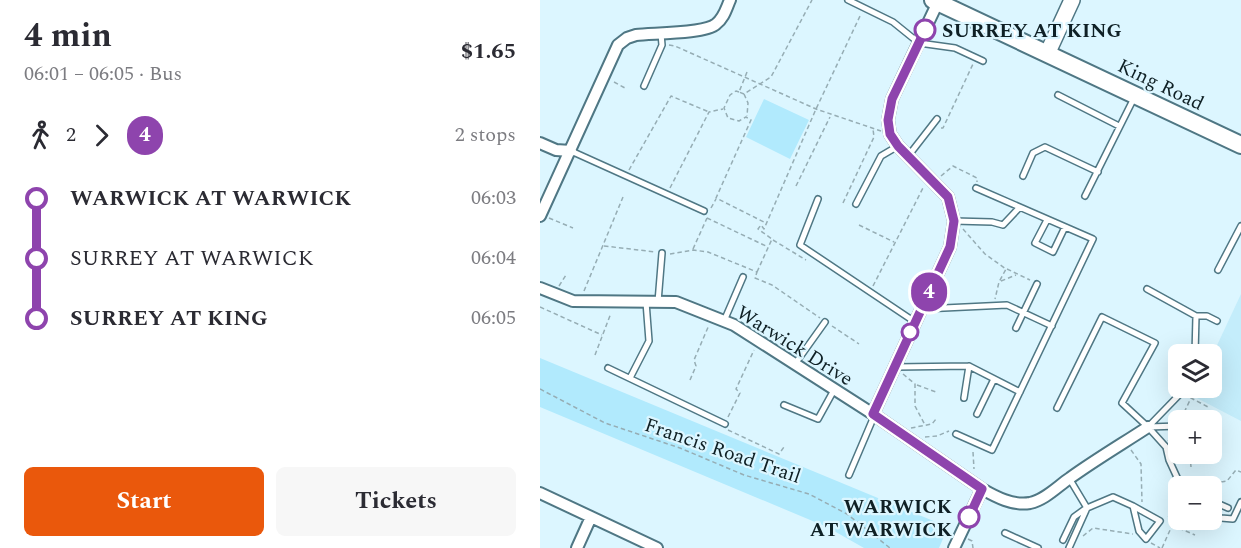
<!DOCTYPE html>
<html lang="en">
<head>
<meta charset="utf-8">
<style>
  :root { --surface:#fff; --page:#f7f7f7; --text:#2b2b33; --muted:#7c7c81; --accent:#ea580c }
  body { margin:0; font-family:Spectral,serif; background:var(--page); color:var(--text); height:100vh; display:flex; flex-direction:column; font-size:22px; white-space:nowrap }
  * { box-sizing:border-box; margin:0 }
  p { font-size:20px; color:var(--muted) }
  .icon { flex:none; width:33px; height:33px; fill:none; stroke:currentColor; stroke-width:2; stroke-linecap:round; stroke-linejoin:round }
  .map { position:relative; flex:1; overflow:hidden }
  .drawer { display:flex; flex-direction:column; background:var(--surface); width:540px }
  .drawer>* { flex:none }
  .badge { padding:0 12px; border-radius:20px; font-size:21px; line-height:39px }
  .buttons { position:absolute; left:628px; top:344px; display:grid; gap:12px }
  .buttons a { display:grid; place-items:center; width:54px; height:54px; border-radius:9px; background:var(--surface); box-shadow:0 6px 24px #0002; font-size:30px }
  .map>.badge { position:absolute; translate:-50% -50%; box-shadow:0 0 0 3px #fff }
  .legs { display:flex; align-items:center; gap:9px; height:66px; padding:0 24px; font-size:20px }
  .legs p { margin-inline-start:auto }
  .head { display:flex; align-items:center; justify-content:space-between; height:102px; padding:0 24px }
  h1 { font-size:33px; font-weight:700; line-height:45px }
  .action { display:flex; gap:12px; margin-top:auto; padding:12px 24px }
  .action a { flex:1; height:69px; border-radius:9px; background:var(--accent); color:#fff; font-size:24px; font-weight:700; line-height:69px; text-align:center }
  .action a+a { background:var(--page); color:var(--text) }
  ul { padding:0 24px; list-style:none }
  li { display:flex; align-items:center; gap:21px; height:60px; font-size:22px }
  li i { display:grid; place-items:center; width:9px; height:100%; margin:0 8px; background:currentColor }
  li i::after { content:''; width:15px; height:15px; margin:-8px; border:4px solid; border-radius:50%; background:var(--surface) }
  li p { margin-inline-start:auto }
  li:first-child i { background:linear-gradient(#0000 50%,currentColor 0) }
  li:last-child i { background:linear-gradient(currentColor 50%,#0000 0) }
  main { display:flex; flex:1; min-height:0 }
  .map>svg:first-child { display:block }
  .built { fill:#c4edfb }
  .green { fill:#b1eafd }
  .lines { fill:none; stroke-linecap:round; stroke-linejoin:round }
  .lane-casing { stroke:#4f7784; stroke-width:8 }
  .street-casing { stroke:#4f7784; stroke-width:14 }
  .secondary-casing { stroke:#4f7784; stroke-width:18 }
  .primary-casing { stroke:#4f7784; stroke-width:20 }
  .path { stroke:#96adb4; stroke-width:1.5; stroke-dasharray:4.5 3; stroke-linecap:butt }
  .lane { stroke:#fff; stroke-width:5 }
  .street { stroke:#fff; stroke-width:10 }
  .secondary { stroke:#fff; stroke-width:15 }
  .primary { stroke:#fff; stroke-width:16 }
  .line-1-casing { stroke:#fff; stroke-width:14 }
  .line-1 { stroke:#8e44ad; stroke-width:9 }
  .stop-1-dot { fill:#fff; stroke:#8e44ad; stroke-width:3 }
  .labels { text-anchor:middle; stroke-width:4.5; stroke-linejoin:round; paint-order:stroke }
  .stop-label { font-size:20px; font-weight:bold; fill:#0f2025; stroke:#dcf6ff; text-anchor:start }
  .street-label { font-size:20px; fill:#0f2025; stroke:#dcf6ff }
</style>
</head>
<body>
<main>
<section class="drawer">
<div class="head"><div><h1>4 min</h1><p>06:01 – 06:05 · Bus</p></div><b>$1.65</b></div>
<div class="legs"><svg class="icon" aria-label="walk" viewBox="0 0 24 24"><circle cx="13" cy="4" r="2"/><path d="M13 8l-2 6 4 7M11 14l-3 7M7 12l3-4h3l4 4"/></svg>2<svg class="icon" aria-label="forward" viewBox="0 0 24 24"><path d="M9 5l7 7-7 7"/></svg><b class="badge" style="background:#8e44ad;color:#fff">4</b><p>2 stops</p></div>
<ul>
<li><i style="color:#8e44ad"></i><b>WARWICK AT WARWICK</b><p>06:03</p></li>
<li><i style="color:#8e44ad"></i><span>SURREY AT WARWICK</span><p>06:04</p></li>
<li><i style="color:#8e44ad"></i><b>SURREY AT KING</b><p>06:05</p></li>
</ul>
<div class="action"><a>Start</a><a>Tickets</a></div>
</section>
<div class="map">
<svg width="701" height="548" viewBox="0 0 701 548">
  <rect width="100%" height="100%" fill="#dcf6ff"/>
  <path class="built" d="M 701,294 L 701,421 L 653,396 L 657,387 L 672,387 L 672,356 Z"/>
  <path class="green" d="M 224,99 L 269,120 L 250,159 L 206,137 Z
    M 0,358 L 408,527 L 399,548 L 324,548 L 287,527 L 0,407 Z"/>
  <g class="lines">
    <g class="lane-casing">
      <path id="lane" d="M 308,0 L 353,22 L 379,43 L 415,48 L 443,61
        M 104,86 L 122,45 L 121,34
        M 518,95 L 579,126
        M 31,151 L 164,211
        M 369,155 L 397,119
        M 483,176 L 493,153 L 505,147 L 558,172
        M 545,196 L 594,98
        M 278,199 L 260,245 L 375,322
        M 316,204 L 341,156 L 358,146
        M 507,220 L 495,243 L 513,252 L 525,227
        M 414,221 L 452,222 L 463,225 L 479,208
        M 678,270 L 701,226
        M 607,289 L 656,316 L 655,354
        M 118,302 L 122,253
        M 383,309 L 467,305 L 512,326
        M 656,316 L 667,316 L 677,321
        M 184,321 L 203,277
        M 476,328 L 497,284
        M 255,364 L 285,322
        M 356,367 L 429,366 L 480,392
        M 68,368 L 185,424
        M 90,378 L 109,341 L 106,302
        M 424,398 L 429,366
        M 244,405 L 278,419 L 294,390
        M 517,408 L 562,317 L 615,343 L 582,403 L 608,427 L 626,447 L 629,460 L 641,486
        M 437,414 L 454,379
        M 608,427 L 641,393 L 644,387
        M 608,427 L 639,426
        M 416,434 L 452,450 L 553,239 L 436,188
        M 628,454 L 639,446
        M 309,475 L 332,421 L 333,414
        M 529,478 L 547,508 L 573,497 L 593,506 L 599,531 L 606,539 L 620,521 L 593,506
        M 672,501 L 688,508
        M 672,512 L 681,518 L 693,519 L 701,502
        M 465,533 L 498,548
        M 523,540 L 534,517 L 545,509
        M 529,548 L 547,508"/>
    </g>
    <g class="street-casing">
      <path id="street" d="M 0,143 L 16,150 L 31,151
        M 0,216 L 78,45 L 87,38 L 96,35 C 112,33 165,34 176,24 C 184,18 186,9 190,0
        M 0,288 L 33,301 L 136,302 L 194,325 L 333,414 L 442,489 C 456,497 473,506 490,503 C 505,500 518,486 530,478 C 555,460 582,444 608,427
        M 333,414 L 410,247 L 414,221 L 408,197 L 358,146 L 350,134 L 348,120 L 352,99 L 398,2
        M 0,493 L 117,548
        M 37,548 L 51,517
        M 414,548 L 442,489"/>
    </g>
    <g class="secondary-casing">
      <path id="secondary" d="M 508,52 L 532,0"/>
    </g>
    <g class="primary-casing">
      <path id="primary" d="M 393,0 L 701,145"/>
    </g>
    <path class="path" d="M 129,45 L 135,46 L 276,109 L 341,131
      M 207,72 L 199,92 L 204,94 L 231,77 L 272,0
      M 74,82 L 85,88
      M 199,92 L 196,91 L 190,95 L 184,108 L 188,118 L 199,121 L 206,117 L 211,120 L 176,198 L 226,223
      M 204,94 L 208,103 L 207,116
      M 401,128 L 403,128 L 433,64
      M 89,170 L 131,96 L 169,112
      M 401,176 L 413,166 L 437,178 L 437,182
      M 256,186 L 290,117
      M 130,188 L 169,112 L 183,109
      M 303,203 L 334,137 L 333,129
      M 171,208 L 176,199
      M 9,218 L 33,228
      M 167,218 L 228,247
      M 319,225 L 354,242
      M 423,229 L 445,254 L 466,269 L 459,282 L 455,299
      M 233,240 L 266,260
      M 64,246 L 116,252
      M 153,249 L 167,218
      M 130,254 L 153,250 L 168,252 L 217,272 L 215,278 L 232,285 L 280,318
      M 467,269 L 490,280
      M 217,272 L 232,239 L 218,229 L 221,225 L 224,229 L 276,109 L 321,14
      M 461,281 L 476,275
      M 19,286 L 26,275
      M 333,286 L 384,186
      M 44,291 L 83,197
      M 0,307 L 62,335
      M 292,326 L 319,344
      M 55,355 L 71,313
      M 363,374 L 375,384 L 375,406 L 385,425
      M 150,380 L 156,366 L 154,360 L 169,325
      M 377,385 L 396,392
      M 0,389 L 65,423 L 140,448 L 204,475 L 269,494 L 307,514 L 350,548
      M 188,417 L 200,393 L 196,389 L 214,350
      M 641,419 L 651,398 L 670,408
      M 371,428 L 392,424 L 396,419
      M 188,430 L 239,454 L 244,447
      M 385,437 L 397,436 L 409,431
      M 628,441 L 635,433
      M 591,450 L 601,464 L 602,502
      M 433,452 L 434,469
      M 647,453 L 658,458
      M 650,455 L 651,467
      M 670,486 L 673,480 L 681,482 L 687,481 L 696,470 L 701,472
      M 632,525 L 655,535
      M 543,536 L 553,528 L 593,534
      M 428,539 L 432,541 L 433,548
      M 611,543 L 620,548
      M 622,548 L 635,519 L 628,516"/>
    <use href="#lane" class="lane"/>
    <use href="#street" class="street"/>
    <use href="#secondary" class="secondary"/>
    <use href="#primary" class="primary"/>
  </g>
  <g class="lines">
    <g class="line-1-casing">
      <path id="line-1" d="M 385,30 L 352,99 L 348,120 L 350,134 L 358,146 L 408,197 L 414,221 L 410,247 L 333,414 L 442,489 L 429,517"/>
    </g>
    <use href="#line-1" class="line-1"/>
  </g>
  <g class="stop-1-dot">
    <circle cx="385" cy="30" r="10"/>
    <circle cx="370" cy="332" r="8"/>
    <circle cx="429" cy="517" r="10"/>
  </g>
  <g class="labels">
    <g class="stop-label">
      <text x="402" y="37">SURREY AT KING</text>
      <text x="412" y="513" text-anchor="end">WARWICK<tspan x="412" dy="23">AT WARWICK</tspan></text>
    </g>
    <g class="street-label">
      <text transform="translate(621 84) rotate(26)" y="7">King Road</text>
      <text transform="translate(255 345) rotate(32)" y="7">Warwick Drive</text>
      <text transform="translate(183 450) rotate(19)" y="7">Francis Road Trail</text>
    </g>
  </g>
</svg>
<div class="buttons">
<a><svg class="icon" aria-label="layers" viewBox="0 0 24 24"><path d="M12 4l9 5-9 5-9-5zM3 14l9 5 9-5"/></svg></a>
<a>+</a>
<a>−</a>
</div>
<b class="badge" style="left:389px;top:292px;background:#8e44ad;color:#fff">4</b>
</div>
</main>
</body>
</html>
